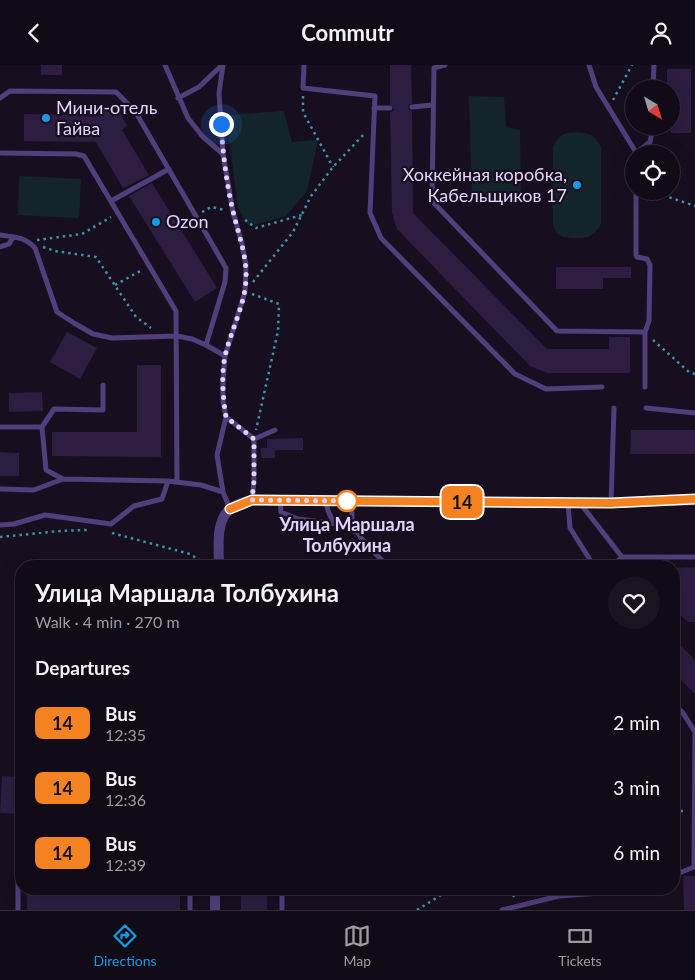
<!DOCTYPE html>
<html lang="en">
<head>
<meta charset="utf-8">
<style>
  :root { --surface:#110b18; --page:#1a1421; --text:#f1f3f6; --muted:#9c9ba2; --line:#302b37; --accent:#169be4 }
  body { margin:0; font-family:Lato,sans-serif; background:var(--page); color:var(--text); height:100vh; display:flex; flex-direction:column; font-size:19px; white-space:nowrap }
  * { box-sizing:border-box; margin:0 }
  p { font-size:16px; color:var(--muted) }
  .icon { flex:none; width:28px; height:28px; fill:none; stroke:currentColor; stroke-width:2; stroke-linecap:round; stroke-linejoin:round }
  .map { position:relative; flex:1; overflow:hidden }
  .details { position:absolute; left:15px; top:495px; width:665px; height:335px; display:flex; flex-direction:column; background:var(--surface); border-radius:20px; box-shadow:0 5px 20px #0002,0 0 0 1px var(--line) }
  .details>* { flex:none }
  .badge { padding:0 10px; border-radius:8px; font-size:18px; line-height:32px }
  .needle { width:32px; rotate:142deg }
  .controls { position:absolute; left:625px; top:15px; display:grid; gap:10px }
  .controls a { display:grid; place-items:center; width:55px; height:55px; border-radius:50%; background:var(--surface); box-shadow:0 5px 20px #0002,0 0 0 1px var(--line); font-size:25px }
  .you { position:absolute; width:25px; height:25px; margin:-12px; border:4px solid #fff; border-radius:50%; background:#1a73e8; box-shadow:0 0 0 8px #1a73e833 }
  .map>.badge { position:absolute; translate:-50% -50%; box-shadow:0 0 0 2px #fff }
  h2 { padding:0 20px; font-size:19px; line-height:45px }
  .round { display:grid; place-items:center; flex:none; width:52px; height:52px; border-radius:26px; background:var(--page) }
  .headline { display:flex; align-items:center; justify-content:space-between; height:85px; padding:0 20px }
  h1 { font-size:24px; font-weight:700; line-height:38px }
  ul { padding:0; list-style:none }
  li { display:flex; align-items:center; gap:15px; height:65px; padding:0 20px }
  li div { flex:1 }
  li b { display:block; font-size:19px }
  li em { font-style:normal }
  li .badge { min-width:55px; font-weight:700; text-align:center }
  header { display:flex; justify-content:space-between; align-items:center; height:65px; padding:0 20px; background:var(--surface); font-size:22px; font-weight:700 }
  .tab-bar { display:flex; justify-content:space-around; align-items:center; height:70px; border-top:1px solid var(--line); background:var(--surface); font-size:14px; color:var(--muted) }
  .tab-bar a { display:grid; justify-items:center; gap:2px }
  .tab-bar .on { color:var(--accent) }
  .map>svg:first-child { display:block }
  .green { fill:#13252a }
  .building { fill:#2d1d40 }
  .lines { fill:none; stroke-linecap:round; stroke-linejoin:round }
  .path { stroke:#3a93a8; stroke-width:2.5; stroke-dasharray:2.5 4; stroke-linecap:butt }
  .service { stroke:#503f7b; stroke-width:5 }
  .minor { stroke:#503f7b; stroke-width:10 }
  .line-casing { stroke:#fff; stroke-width:11 }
  .line { stroke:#f58220; stroke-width:8 }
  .walk { stroke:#e2d3fb; stroke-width:5; stroke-dasharray:0 9 }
  .poi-dot { fill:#169be4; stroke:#170f20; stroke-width:2 }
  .stop-dot { fill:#fff; stroke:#f58220; stroke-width:2.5 }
  .labels { text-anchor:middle; stroke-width:4.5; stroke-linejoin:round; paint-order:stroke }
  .poi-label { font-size:18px; fill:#e2d3fb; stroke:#170f20; text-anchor:start }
  .stop-label { font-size:18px; font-weight:bold; fill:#e2d3fb; stroke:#170f20 }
</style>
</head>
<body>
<header><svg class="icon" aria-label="back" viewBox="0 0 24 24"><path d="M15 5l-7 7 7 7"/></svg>Commutr<svg class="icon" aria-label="person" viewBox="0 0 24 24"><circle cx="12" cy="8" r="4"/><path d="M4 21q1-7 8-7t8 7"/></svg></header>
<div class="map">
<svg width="695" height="845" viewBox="0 0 695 845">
  <rect width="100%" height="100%" fill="#170f20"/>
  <path class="green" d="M 469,31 L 504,32 L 506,62 L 520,65 L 521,130 C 510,140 486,136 472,135 Z
    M 284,46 L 292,77 L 318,75 L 307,126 L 286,151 L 249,161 L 238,143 L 226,50 Z
    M 577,67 C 591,69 594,69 601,82 L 601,159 C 591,177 580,173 562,172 L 556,167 L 553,159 L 553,82 C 559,69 564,68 577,67 Z
    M 19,111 L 81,114 L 79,153 L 18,150 Z"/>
  <path class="building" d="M 41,0 L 62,0 L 62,10 L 41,10 Z
    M 390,0 L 411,0 L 412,38 L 408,42 L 409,45 L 412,46 L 413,148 L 547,284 L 609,284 L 609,272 L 630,272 L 630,308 L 547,308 L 530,301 L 397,164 L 392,148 L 390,47 L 393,46 L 394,43 L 390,39 Z
    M 667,4 L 691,4 L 691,68 L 671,68 L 671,24 L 667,24 Z
    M 95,43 L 120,48 L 127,60 L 122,65 L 149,110 L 148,111 L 123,123 L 96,77 L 24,76 L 24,49 L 95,50 Z
    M 152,118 L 217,223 L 195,237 L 129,131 Z
    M 556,202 L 631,202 L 631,213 L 603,213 L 603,224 L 556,224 Z
    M 67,267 L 97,283 L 80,314 L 50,297 Z
    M 137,300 L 161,300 L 161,392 L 52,391 L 52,367 L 137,367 Z
    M 42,327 L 43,346 L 9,347 L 9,328 Z
    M 631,365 L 695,365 L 695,389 L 630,389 Z
    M 303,373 L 303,385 L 275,385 L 275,393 L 261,393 L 261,383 L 267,383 L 267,374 Z
    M 0,387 L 19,388 L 19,411 L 0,411 Z
    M 695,502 L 695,557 L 688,557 L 674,544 L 674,503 Z
    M 674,574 L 695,595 L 695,629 L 674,608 Z
    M 2,711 L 21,712 L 21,749 L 0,748 Z
    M 683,811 L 695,811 L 695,845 L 684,845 Z
    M 27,824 L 180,824 L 180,845 L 27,845 Z
    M 241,824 L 267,824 L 267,845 L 241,845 Z"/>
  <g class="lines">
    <path class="path" d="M 303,31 L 303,47 L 333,102
      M 613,35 L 632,0
      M 651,126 L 695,141
      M 202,147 L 211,142 L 225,145
      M 245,155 L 256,163 L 302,150
      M 37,175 L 82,169 L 111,152
      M 43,182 L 55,186 L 96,192 L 136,252 L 151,263
      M 253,217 L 293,167 L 311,131 L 333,102 L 365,68
      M 115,220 L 142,205
      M 252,229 L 279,239 L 278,266 L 256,365
      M 653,275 L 689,307 L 695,309
      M 112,468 L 190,489 L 207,500
      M 0,472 L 60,466 L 87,465
      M 674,746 L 687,746
      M 510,824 L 515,834
      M 417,845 L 449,825 L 454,824"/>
    <path class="service" d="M 165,0 L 188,53 L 203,72 L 223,89
      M 304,0 L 303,23 L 375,31 L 370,148 L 381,173 L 515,309 L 546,324 L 602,322
      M 445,0 L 434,3 L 432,136 L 557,266 L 645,267 L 645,322
      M 589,0 L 596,22 L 637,89
      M 653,24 L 654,0
      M 0,33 L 10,26 L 116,27 L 135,46 L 226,203 L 225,217 L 206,280
      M 178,33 L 199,22 L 222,0
      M 412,42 L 433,40
      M 374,43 L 390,43
      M 637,87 L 650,77 L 653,61
      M 0,88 L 76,89 L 84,91 L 176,246 L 177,416
      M 636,126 L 636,190 L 637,192 L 647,194 L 650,200 L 649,256 L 645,267
      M 111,136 L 169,104
      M 0,170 C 15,172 25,172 35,183 L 57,247 L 74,258 L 93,269 L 112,273 L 177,271 L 192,274 L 206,280 L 225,291
      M 0,182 L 9,179 L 13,172
      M 646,343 L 695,348
      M 226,352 L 254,374
      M 0,362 L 42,362 L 46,405 L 63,414
      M 42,362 L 54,344 L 103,345 L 103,320
      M 0,424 L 34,425 L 63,414 L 168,416 L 201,420 L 223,427 L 230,444
      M 223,427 L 217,390 L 226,352 L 223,336 L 223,316 L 225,291 L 245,227 L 246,200 L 242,179 L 233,147 L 223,89 L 219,28 L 223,0
      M 252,435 L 254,416 L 254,374 L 275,365
      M 280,435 L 281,447 L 298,454 L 336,459
      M 326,436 C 329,459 338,459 358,468
      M 352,436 L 352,456 L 361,473 L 387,501
      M 568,438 L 570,463 L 594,501
      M 580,438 L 622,492 L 695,492
      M 611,438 L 614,343
      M 0,460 L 14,459 L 45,450 L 111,459 L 134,441 L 162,434 L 168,416
      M 612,501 L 622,492
      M 674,639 L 683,648 L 695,667 L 694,802 L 695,802
      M 674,810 L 694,802
      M 18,845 L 18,798 L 21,792
      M 190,845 L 190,824
      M 282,845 L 282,824
      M 502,845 L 559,831 L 600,828 L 624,824"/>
    <path class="minor" d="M 219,501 C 219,484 215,456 230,444 C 235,439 245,437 252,435 L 611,438 L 695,435
      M 215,845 L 215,824"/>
  </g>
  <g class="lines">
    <g class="line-casing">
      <path id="line" d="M 230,444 L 252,435 L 611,438 L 695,434"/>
    </g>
    <use href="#line" class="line"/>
    <path class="walk" d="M 221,59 C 223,88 226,117 233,146 C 238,169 247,190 246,214 C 245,240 231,265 225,291 C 221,311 223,332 226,352 L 254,374 L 254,416 L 252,435 L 352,436 L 347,436"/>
  </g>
  <g class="poi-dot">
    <circle cx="46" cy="53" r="5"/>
    <circle cx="577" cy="120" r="5"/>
    <circle cx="156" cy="157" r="5"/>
  </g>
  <circle class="stop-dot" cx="347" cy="436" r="10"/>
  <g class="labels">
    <g class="poi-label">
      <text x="56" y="49">Мини-отель<tspan x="56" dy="21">Гайва</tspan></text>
      <text x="567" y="116" text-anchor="end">Хоккейная коробка,<tspan x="567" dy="21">Кабельщиков 17</tspan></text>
      <text x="166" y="163">Ozon</text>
    </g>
    <g class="stop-label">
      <text x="347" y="466">Улица Маршала<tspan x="347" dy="21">Толбухина</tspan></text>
    </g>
  </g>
</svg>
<div class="controls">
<a><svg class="needle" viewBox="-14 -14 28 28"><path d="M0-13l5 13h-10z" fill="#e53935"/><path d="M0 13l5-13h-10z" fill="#9c9ba2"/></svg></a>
<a><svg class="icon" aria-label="locate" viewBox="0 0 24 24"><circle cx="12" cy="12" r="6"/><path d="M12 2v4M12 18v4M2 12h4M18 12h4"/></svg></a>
</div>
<div class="you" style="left:221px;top:59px"></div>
<b class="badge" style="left:462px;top:437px;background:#f58220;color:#111">14</b>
<section class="details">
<div class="headline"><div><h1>Улица Маршала Толбухина</h1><p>Walk · 4 min · 270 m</p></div><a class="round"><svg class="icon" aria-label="heart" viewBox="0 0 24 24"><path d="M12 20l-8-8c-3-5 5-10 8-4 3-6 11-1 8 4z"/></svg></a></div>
<h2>Departures</h2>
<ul>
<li><span class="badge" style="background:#f58220;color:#111">14</span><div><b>Bus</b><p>12:35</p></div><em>2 min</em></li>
<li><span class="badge" style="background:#f58220;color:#111">14</span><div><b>Bus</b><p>12:36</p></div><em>3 min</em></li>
<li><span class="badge" style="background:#f58220;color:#111">14</span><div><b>Bus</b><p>12:39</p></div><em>6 min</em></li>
</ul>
</section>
</div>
<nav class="tab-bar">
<a class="on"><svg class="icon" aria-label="directions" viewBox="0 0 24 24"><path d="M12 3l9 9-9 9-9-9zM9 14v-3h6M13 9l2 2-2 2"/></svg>Directions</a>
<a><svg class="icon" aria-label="map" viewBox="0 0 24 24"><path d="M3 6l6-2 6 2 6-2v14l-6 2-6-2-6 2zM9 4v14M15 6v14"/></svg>Map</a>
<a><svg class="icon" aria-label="tickets" viewBox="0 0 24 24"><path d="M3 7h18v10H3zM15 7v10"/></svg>Tickets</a>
</nav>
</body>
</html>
